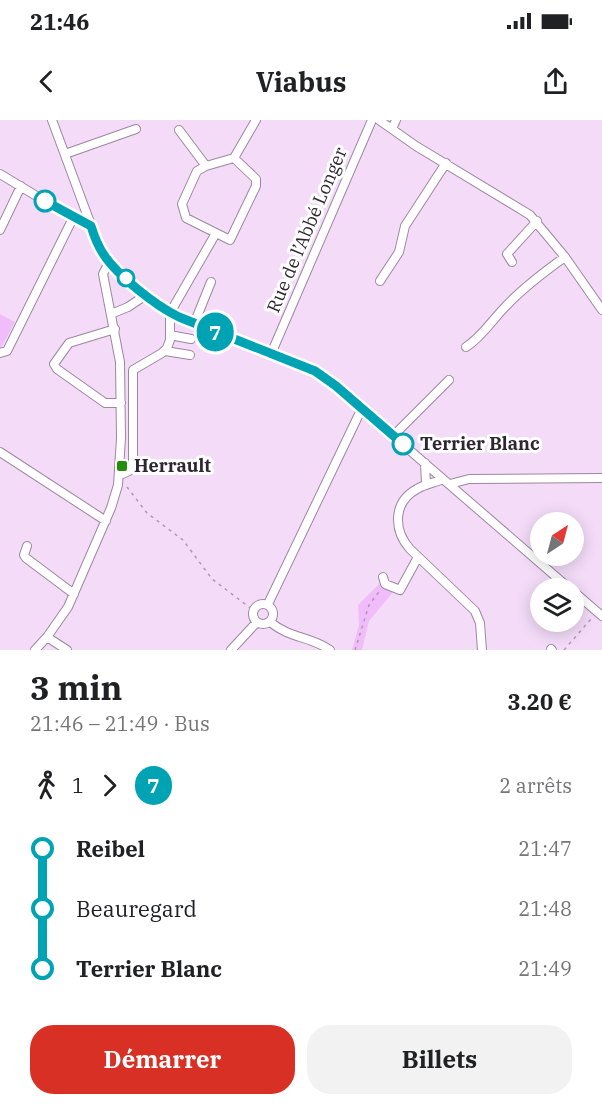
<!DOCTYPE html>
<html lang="fr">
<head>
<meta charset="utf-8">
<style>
  :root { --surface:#fff; --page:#f2f2f2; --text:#202124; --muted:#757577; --accent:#d93025 }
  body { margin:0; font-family:"IBM Plex Serif",serif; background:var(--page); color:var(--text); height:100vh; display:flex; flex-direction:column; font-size:22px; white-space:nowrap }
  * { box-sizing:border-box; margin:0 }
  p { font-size:20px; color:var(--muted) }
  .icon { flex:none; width:33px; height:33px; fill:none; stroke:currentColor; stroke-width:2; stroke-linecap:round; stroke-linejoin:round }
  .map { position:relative; height:530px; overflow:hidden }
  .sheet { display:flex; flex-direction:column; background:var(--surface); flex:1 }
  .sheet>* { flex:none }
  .badge { padding:0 12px; border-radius:20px; font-size:21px; line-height:39px }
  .needle { width:39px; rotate:36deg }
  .fabs { position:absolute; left:530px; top:392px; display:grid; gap:12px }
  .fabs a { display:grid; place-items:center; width:54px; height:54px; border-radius:50%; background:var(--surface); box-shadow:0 3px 15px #0003; font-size:30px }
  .map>.badge { position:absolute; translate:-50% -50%; box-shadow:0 0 0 3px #fff }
  .legs { display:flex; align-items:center; gap:9px; height:66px; padding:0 30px; font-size:20px }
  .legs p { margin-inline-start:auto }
  .summary { display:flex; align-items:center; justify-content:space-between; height:102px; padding:0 30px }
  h1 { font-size:33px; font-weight:800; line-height:45px }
  .primary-button { display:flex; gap:12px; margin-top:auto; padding:12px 30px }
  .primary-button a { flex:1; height:69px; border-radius:24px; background:var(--accent); color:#fff; font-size:24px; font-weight:800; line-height:69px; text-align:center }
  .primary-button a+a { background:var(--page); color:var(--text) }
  ul { padding:0 30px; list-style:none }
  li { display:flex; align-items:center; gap:21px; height:60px; font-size:22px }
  li i { display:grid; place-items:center; width:9px; height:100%; margin:0 8px; background:currentColor }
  li i::after { content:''; width:15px; height:15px; margin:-8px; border:4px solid; border-radius:50%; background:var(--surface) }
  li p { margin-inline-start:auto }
  li:first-child i { background:linear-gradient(#0000 50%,currentColor 0) }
  li:last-child i { background:linear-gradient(currentColor 50%,#0000 0) }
  .status { display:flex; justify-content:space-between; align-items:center; height:42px; padding:0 30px; background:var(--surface); direction:ltr }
  .status svg { height:16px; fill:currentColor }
  header { display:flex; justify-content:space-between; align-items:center; height:78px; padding:0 30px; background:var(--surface); font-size:27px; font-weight:800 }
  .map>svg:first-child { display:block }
  .green { fill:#f0bcfa }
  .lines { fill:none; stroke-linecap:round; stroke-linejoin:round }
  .minor-casing { stroke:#9d86a1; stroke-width:10 }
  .path { stroke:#ac99b0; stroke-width:1.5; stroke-dasharray:3 4.5; stroke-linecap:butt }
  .minor { stroke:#fff; stroke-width:8 }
  .line-1-casing { stroke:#fff; stroke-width:14 }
  .line-1 { stroke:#00a3b4; stroke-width:9 }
  .stop-1-dot { fill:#fff; stroke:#00a3b4; stroke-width:3 }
  .poi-dot { fill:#268d0c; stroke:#fff; stroke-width:2 }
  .labels { text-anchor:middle; stroke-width:6; stroke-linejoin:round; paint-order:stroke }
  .street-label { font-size:18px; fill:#2f2631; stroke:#fff }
  .stop-label { font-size:18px; font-weight:bold; fill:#2f2631; stroke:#fff; text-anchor:start }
  .poi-label { font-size:18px; font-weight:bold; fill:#2f2631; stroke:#fff; text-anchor:start }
</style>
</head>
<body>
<div class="status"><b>21:46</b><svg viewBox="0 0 49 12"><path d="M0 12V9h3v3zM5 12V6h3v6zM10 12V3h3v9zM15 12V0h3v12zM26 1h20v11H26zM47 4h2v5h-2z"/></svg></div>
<header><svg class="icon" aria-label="back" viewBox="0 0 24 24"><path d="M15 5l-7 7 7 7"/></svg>Viabus<svg class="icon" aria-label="share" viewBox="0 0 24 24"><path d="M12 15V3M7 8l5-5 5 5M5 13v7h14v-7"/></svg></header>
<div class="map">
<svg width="602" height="530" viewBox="0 0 602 530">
  <rect width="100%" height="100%" fill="#f4dcf9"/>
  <path class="green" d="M 0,194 L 15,202 L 1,228 L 0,228 Z
    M 379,464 L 394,471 L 369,501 L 362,530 L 352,530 L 359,505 L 358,485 Z"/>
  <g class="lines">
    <g class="minor-casing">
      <path id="minor" d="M 52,0 L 98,124 L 109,142 L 155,183 L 170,193 L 304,246 L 325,257 L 569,468
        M 379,0 L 416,26 L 530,95 L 565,137 L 602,190
        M 392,9 L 396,0
        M 179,10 L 206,46
        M 65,34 L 136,9
        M 234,38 L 256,59 L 256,66 L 230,120 L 186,98 L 182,84 L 197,51 L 206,46 L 234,38 L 256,0
        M 0,54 L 73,98 L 91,106
        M 0,110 L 21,66
        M 512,142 L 507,134 L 537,101
        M 380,161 L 399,132 L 405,106 L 446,43
        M 111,194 L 128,187 L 146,175
        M 194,204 L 211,162
        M 115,209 L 69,223 L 54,244 L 57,249 L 105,283 L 121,283
        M 170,215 L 191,219
        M 466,227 C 482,217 492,200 506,186 C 524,167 544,152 565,137
        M 165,231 L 190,235
        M 0,233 L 7,231 L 73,98
        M 271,234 L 372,0
        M 393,316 L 449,260
        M 0,332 L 106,401
        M 425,343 L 426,364
        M 120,355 L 129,351 L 133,342 L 133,250 L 162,233 L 167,228 L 170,220 L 170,193 L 216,113
        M 443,359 C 434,363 425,364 417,369 C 393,382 393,410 410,429 L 475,491 L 480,503 L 482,530
        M 450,364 L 469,359 L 602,358
        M 27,426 L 24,435 L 26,438 L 74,474
        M 383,457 L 385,464 L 400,470 L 418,437
        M 573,471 L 602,496
        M253 494a10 10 0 1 1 20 0a10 10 0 1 1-20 0Z
        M 268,484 L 362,288
        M 270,502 C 291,519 310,516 330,530
        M 47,517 L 67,530
        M 551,529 L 552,530
        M 35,530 L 47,517 L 68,487 L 111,388 L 118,365 L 121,318 L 120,242 L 103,154 L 109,142
        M 231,530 L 257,502"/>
    </g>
    <path class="path" d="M 127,367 L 147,393 L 183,420 L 212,459 L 253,490
      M 355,530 L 369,485 L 381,469
      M 564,530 L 591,499"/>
    <use href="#minor" class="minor"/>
  </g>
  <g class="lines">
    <g class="line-1-casing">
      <path id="line-1" d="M 45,81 L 91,106 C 94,116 98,126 104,135 C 118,156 156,186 179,197 L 315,251 L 336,266 L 403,324"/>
    </g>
    <use href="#line-1" class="line-1"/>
  </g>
  <g class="stop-1-dot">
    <circle cx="45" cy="81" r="10"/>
    <circle cx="126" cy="158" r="8"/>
    <circle cx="403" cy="324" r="10"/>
  </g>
  <rect class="poi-dot" x="116" y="340" width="12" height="12" rx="3"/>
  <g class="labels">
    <g class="street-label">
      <text transform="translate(307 110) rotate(-67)" y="6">Rue de l’Abbé Longer</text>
    </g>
    <g class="stop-label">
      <text x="420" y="330">Terrier Blanc</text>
    </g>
    <g class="poi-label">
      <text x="134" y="352">Herrault</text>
    </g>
  </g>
</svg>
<div class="fabs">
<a><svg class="needle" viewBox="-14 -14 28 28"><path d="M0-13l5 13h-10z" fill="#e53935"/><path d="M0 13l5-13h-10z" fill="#757577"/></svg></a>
<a><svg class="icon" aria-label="layers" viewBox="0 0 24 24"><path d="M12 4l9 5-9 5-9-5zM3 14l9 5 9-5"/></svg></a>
</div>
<b class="badge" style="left:215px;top:212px;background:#00a3b4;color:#fff">7</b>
</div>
<section class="sheet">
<div class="summary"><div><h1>3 min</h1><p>21:46 – 21:49 · Bus</p></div><b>3.20 €</b></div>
<div class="legs"><svg class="icon" aria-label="walk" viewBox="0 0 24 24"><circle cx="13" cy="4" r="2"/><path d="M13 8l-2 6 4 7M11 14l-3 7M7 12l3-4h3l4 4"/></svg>1<svg class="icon" aria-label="forward" viewBox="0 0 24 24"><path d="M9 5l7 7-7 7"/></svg><b class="badge" style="background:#00a3b4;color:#fff">7</b><p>2 arrêts</p></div>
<ul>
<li><i style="color:#00a3b4"></i><b>Reibel</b><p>21:47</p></li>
<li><i style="color:#00a3b4"></i><span>Beauregard</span><p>21:48</p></li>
<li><i style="color:#00a3b4"></i><b>Terrier Blanc</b><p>21:49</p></li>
</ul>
<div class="primary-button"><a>Démarrer</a><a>Billets</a></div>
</section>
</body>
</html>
